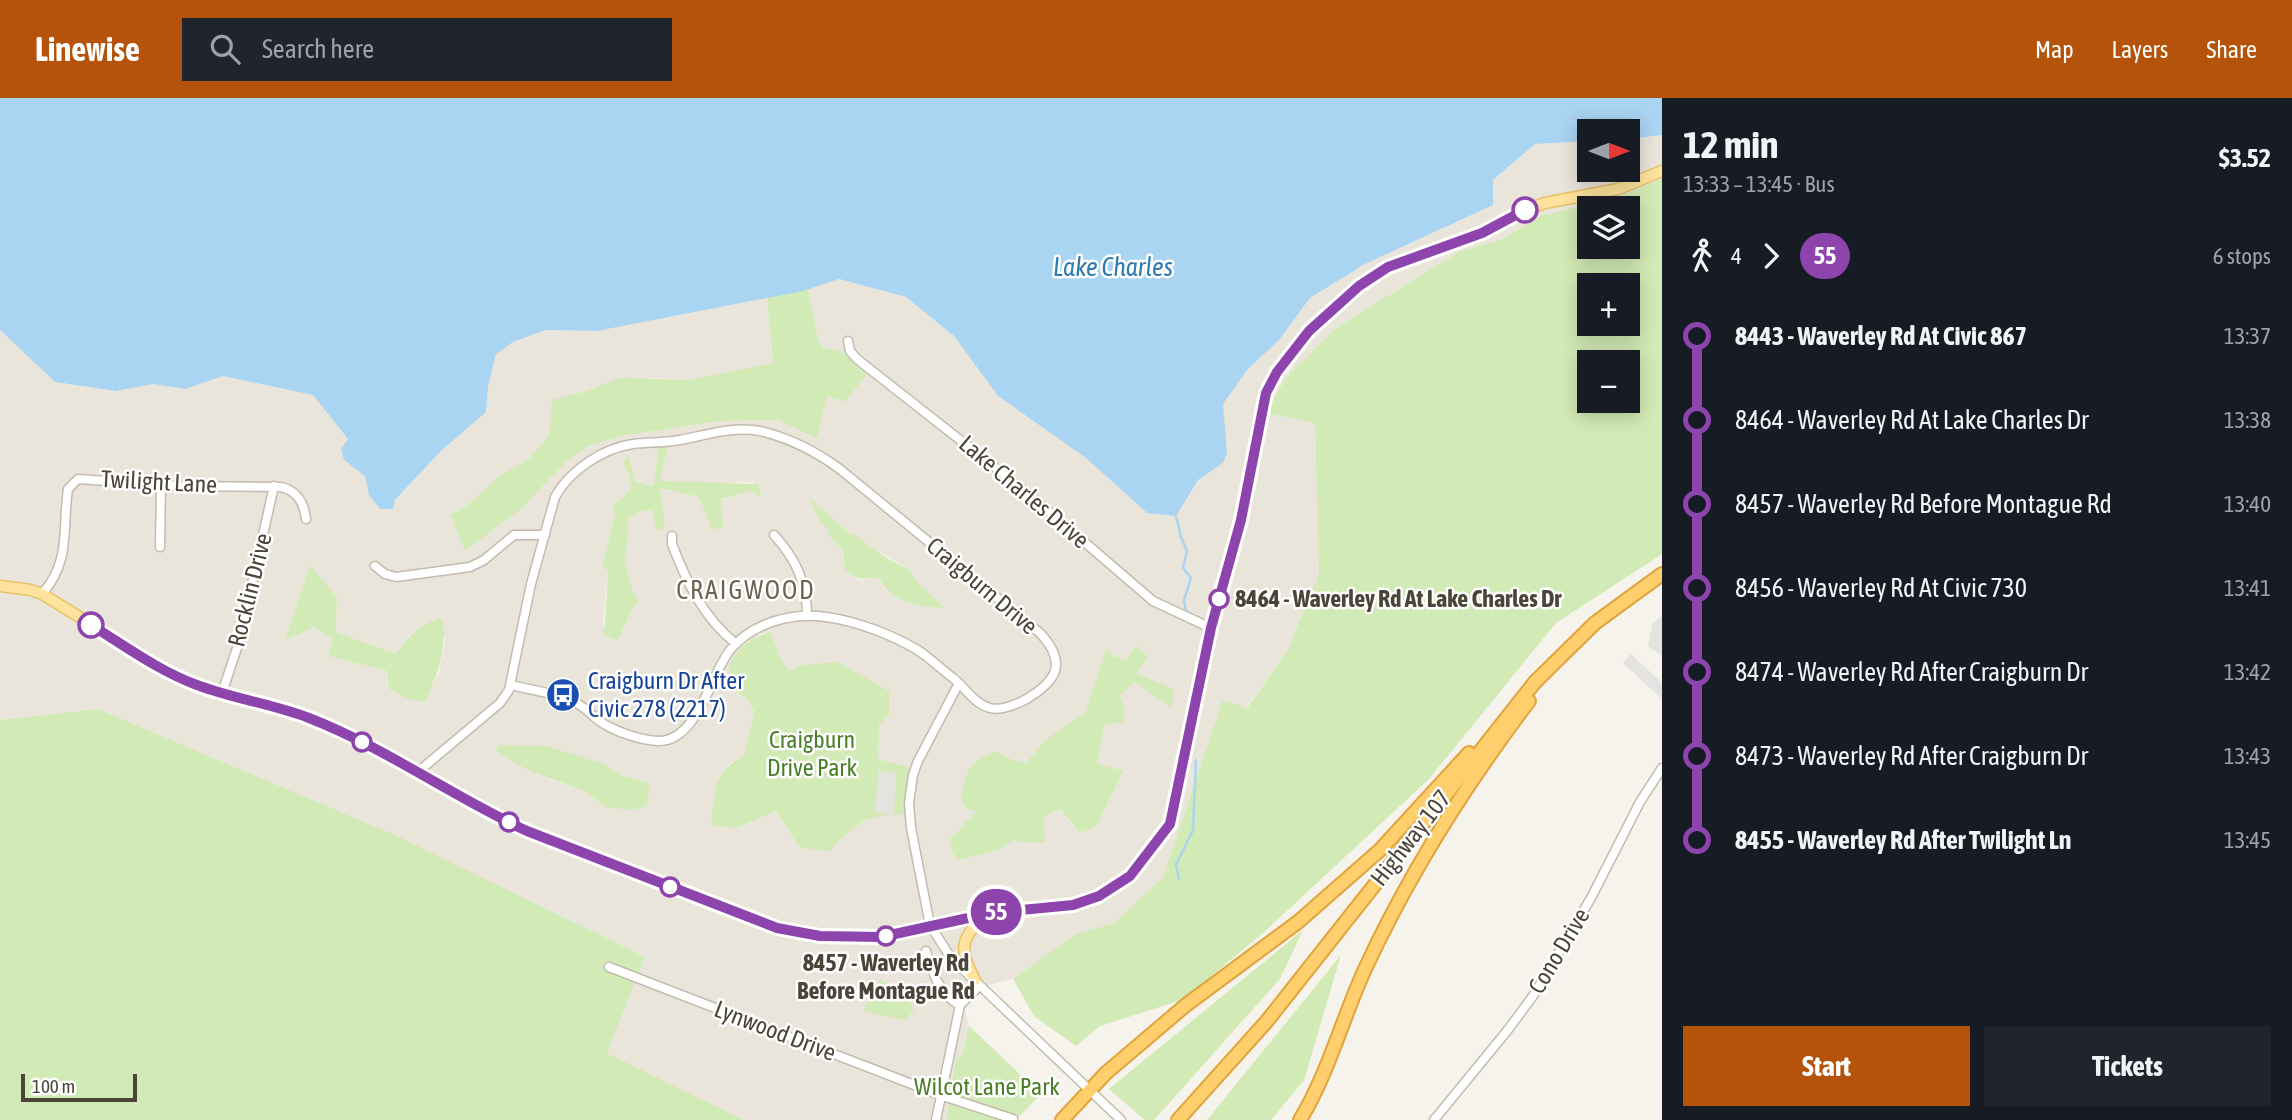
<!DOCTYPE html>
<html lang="en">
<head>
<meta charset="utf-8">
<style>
  :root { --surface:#171b24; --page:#20242c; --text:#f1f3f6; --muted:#9ea1a6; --accent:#b45309 }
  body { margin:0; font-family:"Asap Condensed",sans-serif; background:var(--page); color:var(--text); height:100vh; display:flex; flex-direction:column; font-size:26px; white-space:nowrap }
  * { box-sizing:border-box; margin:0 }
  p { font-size:23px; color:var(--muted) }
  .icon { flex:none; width:38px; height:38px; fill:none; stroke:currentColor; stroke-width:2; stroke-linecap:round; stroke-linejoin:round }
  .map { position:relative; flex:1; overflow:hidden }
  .sheet { display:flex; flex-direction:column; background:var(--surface); width:630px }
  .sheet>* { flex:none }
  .badge { padding:0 14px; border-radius:23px; font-size:24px; line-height:46px }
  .needle { width:46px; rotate:90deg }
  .controls { position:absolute; left:1577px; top:21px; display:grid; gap:14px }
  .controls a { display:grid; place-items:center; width:63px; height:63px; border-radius:0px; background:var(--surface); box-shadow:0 4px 18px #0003; font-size:35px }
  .scale { position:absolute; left:21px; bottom:18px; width:116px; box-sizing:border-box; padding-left:7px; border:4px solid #4b4439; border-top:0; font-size:19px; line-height:24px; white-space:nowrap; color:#4b4439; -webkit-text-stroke:5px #fff; paint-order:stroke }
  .map>.badge { position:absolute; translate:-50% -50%; box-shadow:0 0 0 4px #fff }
  .legs { display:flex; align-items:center; gap:10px; height:77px; padding:0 21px; font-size:23px }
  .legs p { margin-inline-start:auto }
  .summary { display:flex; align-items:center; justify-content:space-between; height:119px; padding:0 21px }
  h1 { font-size:38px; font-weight:700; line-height:52px }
  .action { display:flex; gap:14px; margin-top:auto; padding:14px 21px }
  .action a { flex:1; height:80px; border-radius:0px; background:var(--accent); color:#fff; font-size:28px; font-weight:700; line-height:80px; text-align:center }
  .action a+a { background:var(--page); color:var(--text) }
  ul { padding:0 21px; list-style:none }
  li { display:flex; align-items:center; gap:24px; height:84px; font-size:26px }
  li i { display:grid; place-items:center; width:10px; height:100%; margin:0 9px; background:currentColor }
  li i::after { content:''; width:18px; height:18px; margin:-9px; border:5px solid; border-radius:50%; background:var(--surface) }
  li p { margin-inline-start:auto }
  li:first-child i { background:linear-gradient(#0000 50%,currentColor 0) }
  li:last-child i { background:linear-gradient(currentColor 50%,#0000 0) }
  header { display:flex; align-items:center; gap:42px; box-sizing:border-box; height:98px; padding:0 35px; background:var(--accent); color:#fff }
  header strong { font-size:33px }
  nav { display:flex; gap:38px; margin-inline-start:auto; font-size:24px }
  .search { width:490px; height:63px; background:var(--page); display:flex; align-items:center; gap:18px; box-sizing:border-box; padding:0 24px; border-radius:0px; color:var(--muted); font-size:26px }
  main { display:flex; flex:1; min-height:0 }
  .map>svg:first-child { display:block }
  .residential { fill:#eae5da; fill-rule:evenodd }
  .green { fill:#d2eab5; fill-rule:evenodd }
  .parking { fill:#e5e3e0 }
  .water { fill:#a9d4f2 }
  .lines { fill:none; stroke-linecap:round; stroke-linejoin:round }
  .stream { stroke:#a9d4f2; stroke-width:2.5 }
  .minor-casing { stroke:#c2bbae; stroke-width:11 }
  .major-casing { stroke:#e6c16a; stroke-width:13 }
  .highway-casing { stroke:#e0a43c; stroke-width:16 }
  .minor { stroke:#fff; stroke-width:8 }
  .major { stroke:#ffe39c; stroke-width:10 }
  .highway { stroke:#ffcf6e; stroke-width:12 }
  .line-1-casing { stroke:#fff; stroke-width:16 }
  .line-1 { stroke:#8e44ad; stroke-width:10 }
  .stop-1-dot { fill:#fff; stroke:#8e44ad; stroke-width:3.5 }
  .labels { text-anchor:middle; stroke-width:5; stroke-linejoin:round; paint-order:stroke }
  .street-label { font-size:24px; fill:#4b4439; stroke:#fff }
  .stop-label { font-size:24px; font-weight:bold; fill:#4b4439; stroke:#fff; text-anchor:start }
  .transit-label { font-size:24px; fill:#164399; stroke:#fff; text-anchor:start }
  .park-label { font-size:24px; fill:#4a7f2a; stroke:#fff }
  .water-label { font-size:26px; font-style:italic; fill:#2e7ab2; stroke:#fff }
  .neighbourhood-label { font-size:26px; letter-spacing:2px; fill:#6e6250; stroke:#fff }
</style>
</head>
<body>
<header>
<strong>Linewise</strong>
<div class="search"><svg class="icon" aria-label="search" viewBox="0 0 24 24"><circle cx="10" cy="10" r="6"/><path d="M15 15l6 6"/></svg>Search here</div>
<nav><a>Map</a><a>Layers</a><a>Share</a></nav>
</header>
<main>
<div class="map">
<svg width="1662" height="1022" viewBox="0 0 1662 1022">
  <rect width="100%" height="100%" fill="#f6f3ec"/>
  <path class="residential" d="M 1662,37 L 1662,81 L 1610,102 L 1542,117 L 1501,142 L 1460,153 L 1336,230 L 1315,325 L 1319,477 L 1288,551 L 1246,610 L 1223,602 L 1164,779 L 1114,825 L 1076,836 L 1013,881 L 961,894 L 969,928 L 949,1000 L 946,1022 L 744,1022 L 607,955 L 645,859 L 98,611 L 0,622 L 0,232 L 55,284 L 116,293 L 153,286 L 185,291 L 223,278 L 313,297 L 348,341 L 344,362 L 365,378 L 369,397 L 380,411 L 393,411 L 395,403 L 442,352 L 486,314 L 488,289 L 496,255 L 513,244 L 545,232 L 597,233 L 767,200 L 773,265 L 690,282 L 653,280 L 553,302 L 549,338 L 529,361 L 499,378 L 469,406 L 450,417 L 465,453 L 520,412 L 569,361 L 589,348 L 621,338 L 720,323 L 778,322 L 817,339 L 827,298 L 823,250 L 818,241 L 808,191 L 838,181 L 906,199 L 954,238 L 998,298 L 1086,360 L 1147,415 L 1223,365 L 1223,306 L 1248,271 L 1279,242 L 1310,200 L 1365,166 L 1493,107 L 1493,82 L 1535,46 L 1589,43 L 1589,72 L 1628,72 L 1628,41 ZM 629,357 L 634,383 L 652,388 L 746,384 L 758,386 L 762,399 L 751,393 L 720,402 L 712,432 L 699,399 L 655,389 L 642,413 L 629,419 L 625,466 L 633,494 L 639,504 L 632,512 L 622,534 L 608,540 L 603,526 L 608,473 L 602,469 L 615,415 L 612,408 L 631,392 L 630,378 L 623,365 ZM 811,401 L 851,437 L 910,472 L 915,482 L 944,509 L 906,503 L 885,491 L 881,481 L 871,479 L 861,483 L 856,481 L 845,472 L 843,452 L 829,438 L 834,436 ZM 310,468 L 337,499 L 336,534 L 396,556 L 409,538 L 446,540 L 439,574 L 425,603 L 387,586 L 387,573 L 328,558 L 333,542 L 314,529 ZM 771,534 L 780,559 L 788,573 L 803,567 L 879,626 L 878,661 L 903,716 L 879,716 L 853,729 L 829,754 L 799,749 L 776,713 L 736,729 L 727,668 L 744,657 L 754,614 L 748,602 L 732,591 L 736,555 L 760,536 ZM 1135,548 L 1136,575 L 1170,608 L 1135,584 L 1120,597 L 1125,610 L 1105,626 L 1097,667 L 1124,674 L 1096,729 L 1079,735 L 1060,711 L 1044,718 L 1029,745 L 1014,742 L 998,752 L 950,741 L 978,713 L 997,653 L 1013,662 L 1026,665 L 1045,642 L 1085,615 L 1108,550 L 1113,558 L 1128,562 ZM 500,647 L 547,648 L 601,665 L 624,678 L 650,685 L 605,709 L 586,694 L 547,680 Z"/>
  <path class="green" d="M 1662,81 L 1662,456 L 1556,525 L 1429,681 L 1263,835 L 1182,902 L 1100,928 L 1076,948 L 1034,918 L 1013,881 L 1076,836 L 1114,825 L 1163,779 L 1223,602 L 1247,610 L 1288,551 L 1319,477 L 1315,325 L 1266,315 L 1286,280 L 1336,230 L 1460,153 L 1501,142 L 1542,117 L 1610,102 ZM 1589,110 L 1628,110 L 1628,149 L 1589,149 ZM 1589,187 L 1628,187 L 1628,226 L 1589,226 ZM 1589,264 L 1628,264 L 1628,303 L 1589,303 Z
    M 808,191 L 818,241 L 823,250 L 843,254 L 866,277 L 845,304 L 827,298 L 817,340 L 778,322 L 720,323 L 621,338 L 589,348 L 569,361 L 520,412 L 465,453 L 450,417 L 469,406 L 499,378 L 529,361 L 549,338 L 552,302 L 587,293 L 620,280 L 690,282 L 773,265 L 767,200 Z
    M 658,350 L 667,350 L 660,383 L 758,386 L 762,400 L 751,393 L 721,401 L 723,429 L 712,432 L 699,399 L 660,390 L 665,429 L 657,433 L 652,412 L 642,413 L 629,420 L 625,466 L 633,494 L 639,504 L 632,512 L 618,542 L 604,538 L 608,473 L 602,469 L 615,415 L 612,408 L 631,392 L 630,378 L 623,365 L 629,356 L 634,383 L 651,388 L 654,387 Z
    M 809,399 L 851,437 L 855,437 L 890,462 L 910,472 L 915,482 L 945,510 C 921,509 891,505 880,481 C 861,477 864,487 845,472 L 843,452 L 829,438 L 827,434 L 832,434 L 820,424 Z
    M 310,467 L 337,499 L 336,534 L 396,556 C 411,536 417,528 442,520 C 448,551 438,576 425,604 L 407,600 L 389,591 L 387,573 L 328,558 L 333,542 L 314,529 L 285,542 Z
    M 771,534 L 780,559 L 788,573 L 803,567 L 838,564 L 889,593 L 889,618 L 879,626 L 878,661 L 910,670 L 903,716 C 863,717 855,726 829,754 L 799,749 L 776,713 L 736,730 L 711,727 C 716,690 710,679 744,657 L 754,614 L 748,602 L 732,591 C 731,584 728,575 730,569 C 734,551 754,538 771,534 Z
    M 1136,547 L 1148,560 L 1136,575 L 1173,591 L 1174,601 L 1170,609 L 1135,584 L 1120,597 L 1125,610 L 1124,624 L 1105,626 L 1097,666 L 1124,673 L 1096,729 L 1080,735 L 1060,711 L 1044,718 L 1045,744 L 1029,745 L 1014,742 L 998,752 L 958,762 L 952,754 L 950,741 L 977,713 L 967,711 L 961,699 C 967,671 969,664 997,653 L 1013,662 L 1026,665 L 1045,642 L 1085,615 L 1107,549 L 1113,558 L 1127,562 Z
    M 98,611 L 399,739 L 645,859 L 607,955 L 744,1022 L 0,1022 L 0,622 Z
    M 500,647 L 547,648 L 601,665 L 624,678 L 650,685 L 647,708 L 632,712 L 605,709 L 586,694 L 528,672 L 495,653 Z
    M 1303,832 L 1280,881 L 1154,1022 L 1145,1022 L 1109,991 Z
    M 1341,857 L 1304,982 L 1271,1022 L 1207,1022 Z
    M 880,881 L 910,904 L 914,912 L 905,922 L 863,913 Z
    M 969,928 L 1041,996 L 1016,1022 L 946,1022 L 956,961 L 962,956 Z"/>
  <path class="parking" d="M 1662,517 L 1662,558 L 1648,548 L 1652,526 Z
    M 1631,556 L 1662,585 L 1662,601 L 1623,565 Z
    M 878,673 L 896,675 L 894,716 L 875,715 Z"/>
  <path class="water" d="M 0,0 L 1662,0 L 1662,37 L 1628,41 L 1628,33 L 1589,33 L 1589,43 L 1535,46 L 1493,82 L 1493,107 L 1365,166 L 1310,200 L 1279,242 L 1248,271 L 1223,306 L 1227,355 L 1223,365 L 1198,382 L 1176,418 L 1147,415 L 1086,360 L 998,298 L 954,238 L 906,199 L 839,181 L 803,193 L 597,233 L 545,232 L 513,244 L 496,256 L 488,289 L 486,314 L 442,352 L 395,402 L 393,411 L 380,411 L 369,397 L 365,378 L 344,362 L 341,351 L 348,341 L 313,297 L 223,278 L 185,291 L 153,286 L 116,293 L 55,284 L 0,232 Z"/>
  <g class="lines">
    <path class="stream" d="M 1176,418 L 1181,439 L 1187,453 L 1183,470 L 1191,480 L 1184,502 L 1186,513
      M 1179,781 L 1176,767 L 1193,732 L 1196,662"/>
    <g class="minor-casing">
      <path id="minor" d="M 848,243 L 850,253 L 857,261 L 1025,393 L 1153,503 L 1211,530
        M 774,437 C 796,461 807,485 807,518
        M 672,438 L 672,446 C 687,485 703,519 736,546
        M 160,449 L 161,387
        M 375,468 L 385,476 L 396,479 L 470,469 L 484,462 L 514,437 L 545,437
        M 42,496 C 71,463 62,433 68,391 L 78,381 L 180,388 L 281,389 C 297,393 304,404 306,421
        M 959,585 L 918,663 L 913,677 L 909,705 L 911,730 L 930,827 L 951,860 L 1121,1022
        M 222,595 L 239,544 L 274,388
        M 419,673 L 500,605 L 509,592 L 531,486 L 555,399 C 569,373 603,350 633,346 C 649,344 664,345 680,342 C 706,337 734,328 760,333 C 789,340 817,354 841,372 L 1040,535 C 1049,545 1059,558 1055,573 C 1049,592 1009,615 990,610 C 973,605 966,590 953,580 C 941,571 929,559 916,551 C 890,536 856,523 826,519 C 792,514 752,525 730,552 C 710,578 697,644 658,643 C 639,642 613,633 598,622 C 590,615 583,608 573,603 C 554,595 531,592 511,587
        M 926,853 C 932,873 940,898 960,907
        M 609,869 L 940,997 L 1013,1021
        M 936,1022 L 960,907 L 979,888
        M 1434,1022 L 1507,933 L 1533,898 L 1591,800 L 1640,704 L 1662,670"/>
    </g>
    <g class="major-casing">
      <path id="major" d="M 0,488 L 31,492 L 42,496 L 174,577 L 210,592 L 309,620 L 419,673 L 492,716 L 527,733 L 777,830 L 819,838 L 881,839 L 991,815 L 1074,807 L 1099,798 L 1130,778 L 1170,726 L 1211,530 L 1241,422 L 1266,295 L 1292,252 L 1338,205 L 1359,188 L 1388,169 L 1482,135 L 1528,111 L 1545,105 L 1618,91 L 1662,73
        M 975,882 C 959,854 959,838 987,818"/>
    </g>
    <g class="highway-casing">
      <path id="highway" d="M 1062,1022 L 1106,975 L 1186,907 L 1298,824 L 1380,752 L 1469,655
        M 1178,1022 L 1267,923 L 1535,584 L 1595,525 L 1662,476
        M 1300,1022 C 1329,974 1342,921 1365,871 C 1409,776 1466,686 1529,603"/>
    </g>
    <use href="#minor" class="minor"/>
    <use href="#major" class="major"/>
    <use href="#highway" class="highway"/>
  </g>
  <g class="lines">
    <g class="line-1-casing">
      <path id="line-1" d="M 91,527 C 125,548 159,573 197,587 C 234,601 273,606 309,620 C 386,650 453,699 527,733 L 777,830 L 820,838 L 881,839 L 991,815 L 1073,807 L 1099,798 L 1130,778 L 1170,726 L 1211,530 L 1241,422 L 1266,295 L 1277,274 L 1309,233 L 1359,188 L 1388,169 L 1482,135 L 1525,112"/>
    </g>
    <use href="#line-1" class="line-1"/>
  </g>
  <defs>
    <g id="bus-disc" transform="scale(1.75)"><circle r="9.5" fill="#1a4fb4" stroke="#fff"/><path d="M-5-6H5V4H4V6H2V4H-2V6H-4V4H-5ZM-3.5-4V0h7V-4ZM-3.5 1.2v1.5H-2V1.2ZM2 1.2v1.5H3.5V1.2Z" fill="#fff"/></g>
  </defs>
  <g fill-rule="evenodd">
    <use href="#bus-disc" x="563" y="597"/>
  </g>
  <g class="stop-1-dot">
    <circle cx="1525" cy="112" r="12"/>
    <circle cx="1219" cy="501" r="9"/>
    <circle cx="91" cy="527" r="12"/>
    <circle cx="362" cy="644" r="9"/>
    <circle cx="509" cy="724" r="9"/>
    <circle cx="670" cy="789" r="9"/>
    <circle cx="886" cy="838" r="9"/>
  </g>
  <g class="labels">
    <g class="street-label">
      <text transform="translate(159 384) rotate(3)" y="8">Twilight Lane</text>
      <text transform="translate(1024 394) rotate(40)" y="8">Lake Charles Drive</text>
      <text transform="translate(982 488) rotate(40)" y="8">Craigburn Drive</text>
      <text transform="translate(250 492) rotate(-76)" y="8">Rocklin Drive</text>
      <text transform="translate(1411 740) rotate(-52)" y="8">Highway 107</text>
      <text transform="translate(1559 853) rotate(-59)" y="8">Cono Drive</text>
      <text transform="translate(775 933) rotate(21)" y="8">Lynwood Drive</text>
    </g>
    <g class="stop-label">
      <text x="1235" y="509">8464 - Waverley Rd At Lake Charles Dr</text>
      <text x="886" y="873" text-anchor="middle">8457 - Waverley Rd<tspan x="886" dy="28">Before Montague Rd</tspan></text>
    </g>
    <g class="transit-label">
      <text x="588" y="591">Craigburn Dr After<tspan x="588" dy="28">Civic 278 (2217)</tspan></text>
    </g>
    <g class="park-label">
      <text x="812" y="650">Craigburn<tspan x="812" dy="28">Drive Park</tspan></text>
      <text x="987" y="997">Wilcot Lane Park</text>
    </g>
    <g class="water-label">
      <text x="1113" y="178">Lake Charles</text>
    </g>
    <g class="neighbourhood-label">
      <text x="746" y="501">CRAIGWOOD</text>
    </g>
  </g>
</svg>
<div class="controls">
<a><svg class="needle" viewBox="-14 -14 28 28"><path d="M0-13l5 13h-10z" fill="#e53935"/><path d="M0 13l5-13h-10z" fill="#9ea1a6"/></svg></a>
<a><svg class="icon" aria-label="layers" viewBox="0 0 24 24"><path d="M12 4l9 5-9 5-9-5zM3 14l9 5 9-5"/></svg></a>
<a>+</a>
<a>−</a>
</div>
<div class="scale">100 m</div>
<b class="badge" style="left:996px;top:814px;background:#8e44ad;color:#fff">55</b>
</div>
<section class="sheet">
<div class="summary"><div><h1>12 min</h1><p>13:33 – 13:45 · Bus</p></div><b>$3.52</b></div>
<div class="legs"><svg class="icon" aria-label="walk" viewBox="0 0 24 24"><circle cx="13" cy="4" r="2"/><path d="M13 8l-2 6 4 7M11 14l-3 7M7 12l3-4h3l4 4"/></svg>4<svg class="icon" aria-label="forward" viewBox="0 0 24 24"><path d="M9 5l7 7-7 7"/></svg><b class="badge" style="background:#8e44ad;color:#fff">55</b><p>6 stops</p></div>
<ul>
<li><i style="color:#8e44ad"></i><b>8443 - Waverley Rd At Civic 867</b><p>13:37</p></li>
<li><i style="color:#8e44ad"></i><span>8464 - Waverley Rd At Lake Charles Dr</span><p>13:38</p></li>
<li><i style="color:#8e44ad"></i><span>8457 - Waverley Rd Before Montague Rd</span><p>13:40</p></li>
<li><i style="color:#8e44ad"></i><span>8456 - Waverley Rd At Civic 730</span><p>13:41</p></li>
<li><i style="color:#8e44ad"></i><span>8474 - Waverley Rd After Craigburn Dr</span><p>13:42</p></li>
<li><i style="color:#8e44ad"></i><span>8473 - Waverley Rd After Craigburn Dr</span><p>13:43</p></li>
<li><i style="color:#8e44ad"></i><b>8455 - Waverley Rd After Twilight Ln</b><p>13:45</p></li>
</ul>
<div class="action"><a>Start</a><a>Tickets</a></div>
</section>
</main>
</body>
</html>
